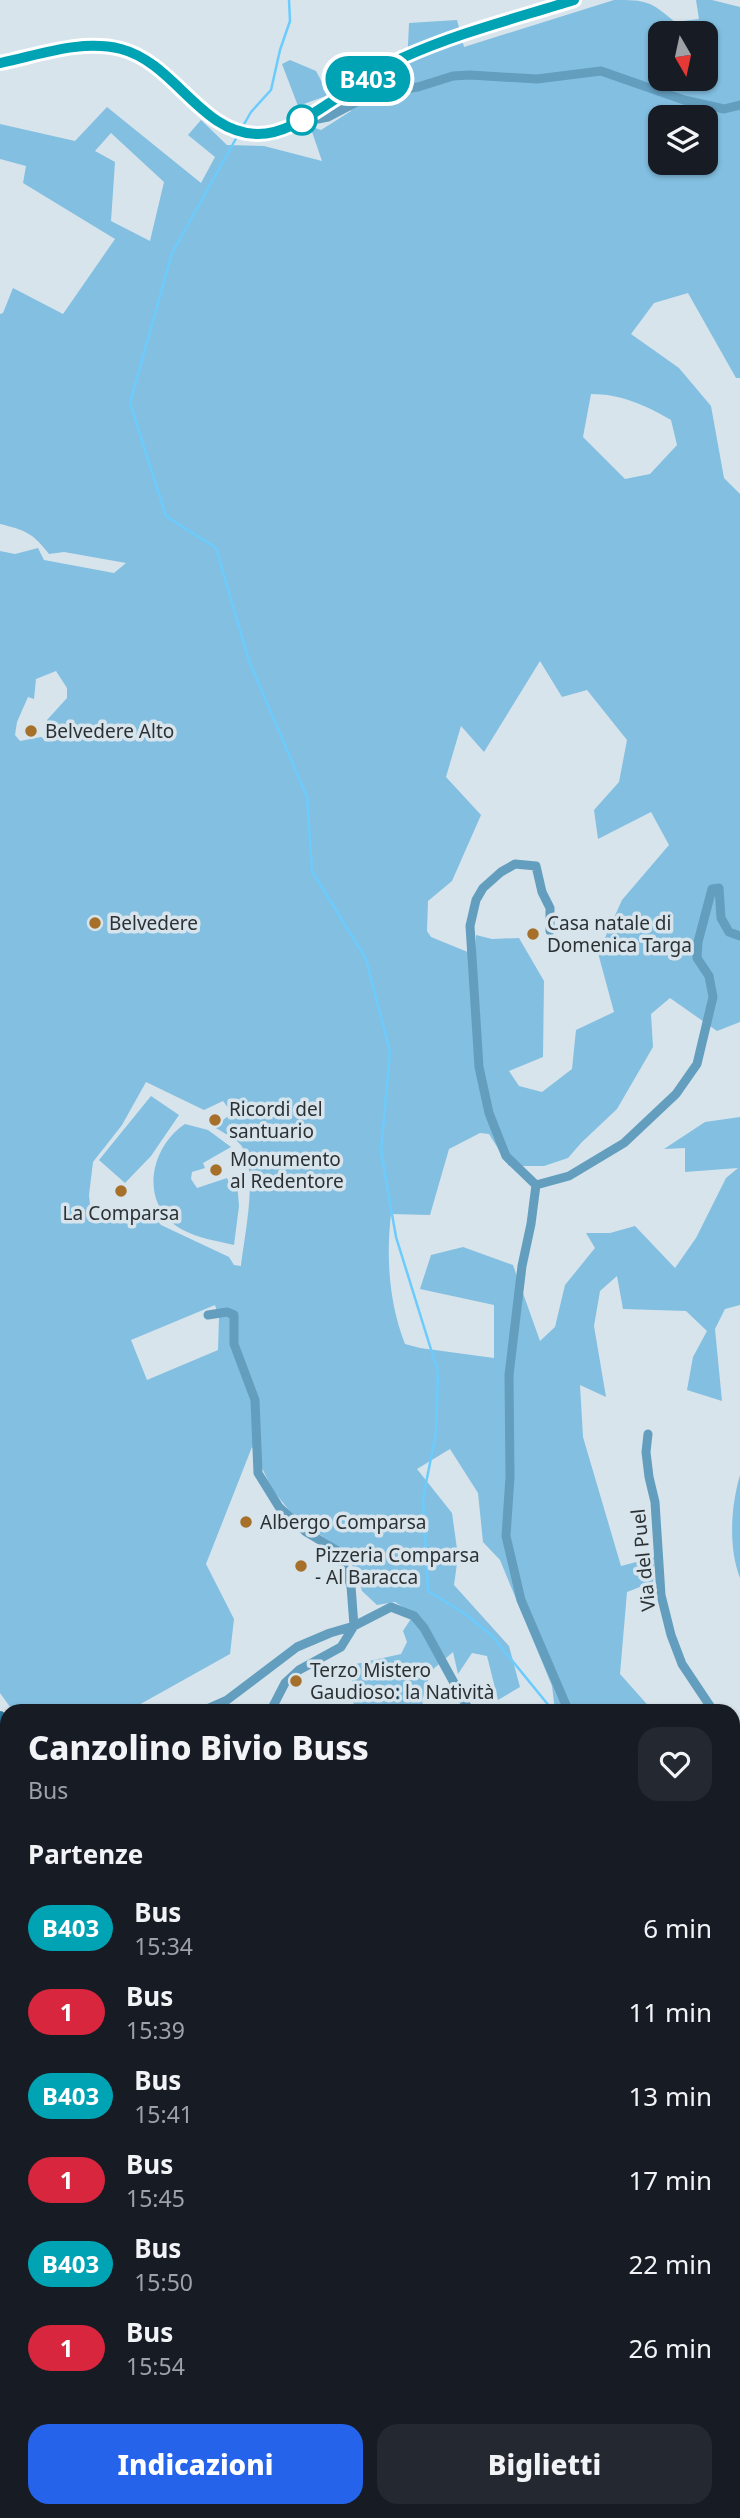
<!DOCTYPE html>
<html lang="it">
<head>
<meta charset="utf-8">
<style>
  :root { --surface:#171b24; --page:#242831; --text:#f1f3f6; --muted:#9ea1a6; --accent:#2563eb }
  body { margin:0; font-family:"Noto Sans",sans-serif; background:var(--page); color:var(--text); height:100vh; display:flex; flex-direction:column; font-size:26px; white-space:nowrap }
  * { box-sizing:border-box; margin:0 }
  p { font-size:23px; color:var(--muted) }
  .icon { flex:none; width:38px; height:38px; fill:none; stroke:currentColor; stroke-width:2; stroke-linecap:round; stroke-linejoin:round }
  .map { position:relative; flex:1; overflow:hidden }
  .side { position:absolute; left:0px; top:1704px; width:740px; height:814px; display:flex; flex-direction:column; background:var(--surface); border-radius:21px 21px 0 0; box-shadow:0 2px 5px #0004 }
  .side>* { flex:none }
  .badge { padding:0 14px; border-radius:23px; font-size:24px; line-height:46px }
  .needle { width:46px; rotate:171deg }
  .tools { position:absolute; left:648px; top:21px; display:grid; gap:14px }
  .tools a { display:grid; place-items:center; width:70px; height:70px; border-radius:14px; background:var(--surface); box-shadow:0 2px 5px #0004; font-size:35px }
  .map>.badge { position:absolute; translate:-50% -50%; box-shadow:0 0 0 4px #fff }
  h2 { padding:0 28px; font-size:26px; line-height:63px }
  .round { display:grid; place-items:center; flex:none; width:74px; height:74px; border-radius:21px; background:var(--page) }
  .overview { display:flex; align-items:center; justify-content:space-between; height:119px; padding:0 28px }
  h1 { font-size:33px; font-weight:800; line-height:52px }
  .action { display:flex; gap:14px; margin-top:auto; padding:14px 28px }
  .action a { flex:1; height:80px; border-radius:21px; background:var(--accent); color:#fff; font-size:28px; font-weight:800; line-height:80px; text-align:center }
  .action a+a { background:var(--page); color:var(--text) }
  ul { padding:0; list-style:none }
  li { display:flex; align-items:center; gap:21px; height:84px; padding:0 28px }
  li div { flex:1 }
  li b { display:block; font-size:26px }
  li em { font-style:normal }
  li .badge { min-width:77px; font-weight:700; text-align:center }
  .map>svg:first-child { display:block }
  .green { fill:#83bfe1; fill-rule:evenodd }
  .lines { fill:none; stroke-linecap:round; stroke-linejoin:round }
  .stream { stroke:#6ccbfd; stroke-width:2.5 }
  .minor { stroke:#639ebf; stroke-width:9 }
  .secondary { stroke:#2c79a0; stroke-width:12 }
  .line-casing { stroke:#fff; stroke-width:16 }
  .line { stroke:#00a3b4; stroke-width:10 }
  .stop-dot { fill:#fff; stroke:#00a3b4; stroke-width:3.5 }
  .poi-dot { fill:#a6702b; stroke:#d7e4ec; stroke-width:2.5 }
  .labels { text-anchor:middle; stroke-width:7; stroke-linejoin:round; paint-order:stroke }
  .poi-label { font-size:19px; fill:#2c3134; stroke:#d7e4ec; text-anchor:start }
  .street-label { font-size:19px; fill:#2c3134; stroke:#d7e4ec }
</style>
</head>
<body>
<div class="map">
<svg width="740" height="2518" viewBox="0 0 740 2518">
  <rect width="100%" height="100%" fill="#d7e4ec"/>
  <path class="green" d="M 614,0 C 647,0 650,1 675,22 L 699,19 L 696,0 L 712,0 L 740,7 L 740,378 L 736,378 L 688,293 L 654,303 L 631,334 L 679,368 L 711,406 L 724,478 L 740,494 L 740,1022 L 717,1031 L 670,998 L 651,1014 L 653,1047 L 617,1109 L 581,1143 L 568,1158 L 544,1166 L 509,1166 L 489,1134 L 480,1133 L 449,1149 L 430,1215 L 391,1214 C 386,1258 389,1303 405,1344 L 420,1348 L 494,1358 L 494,1305 L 420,1289 L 431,1255 L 463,1247 L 513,1265 L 540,1341 L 555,1327 L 565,1285 L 595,1248 L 586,1233 L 610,1233 L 635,1226 L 675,1268 L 696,1238 L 726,1178 L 738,1168 L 685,1172 L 685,1148 L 664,1149 L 705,1122 L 740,1117 L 740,1305 L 725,1309 L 715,1329 L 722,1401 L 687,1390 L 693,1357 L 707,1331 L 686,1311 L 623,1309 L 617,1276 L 600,1291 L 594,1326 L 606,1397 L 580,1385 L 583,1437 L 621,1566 L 655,1557 L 653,1582 L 627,1592 L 620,1674 L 653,1711 L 555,1711 L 552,1686 L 500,1560 L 483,1542 L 478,1493 L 450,1449 L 417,1469 L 452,1513 L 458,1556 L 454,1585 L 509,1646 L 520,1687 L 498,1700 L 487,1656 L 472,1653 L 458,1674 L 453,1652 L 431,1671 L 422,1701 L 425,1711 L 354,1711 L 351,1665 L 401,1654 L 407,1642 L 403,1631 L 414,1614 L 395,1602 L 377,1605 L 362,1591 L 356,1571 L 340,1548 L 296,1519 L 272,1489 L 252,1447 L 206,1564 L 234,1619 L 230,1654 L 128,1711 L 13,1711 L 0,1693 L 0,551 L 15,554 L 38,548 L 44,560 L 114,573 L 126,563 L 64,552 L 49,554 C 33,533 25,530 0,524 L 0,314 L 3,313 L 13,288 L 63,314 L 115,239 L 23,183 L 26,166 L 0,159 L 0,124 L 75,141 L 107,107 L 201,183 L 215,157 L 188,135 L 201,120 L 227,145 L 264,146 L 322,161 L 310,126 L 321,130 L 351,111 L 353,97 L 407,66 L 409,23 L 457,20 L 464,47 ZM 660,33 L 705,33 L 705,79 L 660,79 ZM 660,117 L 705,117 L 705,163 L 660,163 ZM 111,133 L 164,182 L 150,241 L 111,221 L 115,162 L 95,151 ZM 591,394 C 621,394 645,405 671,420 L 677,445 L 650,474 L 625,479 L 583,437 ZM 540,661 L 562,697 L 587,690 L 627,740 L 619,782 L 594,810 L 598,839 L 651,812 L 669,845 L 622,900 L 598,953 L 614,1012 L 576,1030 L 572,1069 L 542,1092 L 519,1086 L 509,1071 L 543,1057 L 544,981 L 519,938 L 492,939 L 476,935 L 475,955 L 431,937 L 427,931 L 428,901 L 452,881 L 481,815 L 446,777 L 461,726 L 484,752 ZM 56,671 L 67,688 L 67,698 L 47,720 L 48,741 L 41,737 L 20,741 L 15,735 L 17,722 L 28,697 L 34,699 L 36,679 ZM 146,1082 L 204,1110 L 223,1101 L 232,1113 L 214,1127 C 222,1132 231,1136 238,1142 C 261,1162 244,1237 241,1266 L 234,1265 L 229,1257 L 161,1225 C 147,1206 117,1212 99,1223 L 91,1215 L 89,1195 L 93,1162 L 122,1125 ZM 215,1305 L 219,1318 L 218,1350 L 147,1380 L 131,1340 Z
    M 290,60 L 316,71 L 329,95 L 298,106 L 282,64 Z
    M 151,1096 L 179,1115 L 151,1156 L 125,1183 L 99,1160 Z
    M 185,1124 L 208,1130 L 231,1147 L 203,1163 L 205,1168 L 192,1172 L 191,1179 L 197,1188 L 227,1178 L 229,1183 L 237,1181 L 239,1206 L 234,1245 C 217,1241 197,1238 181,1229 C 139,1205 149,1148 185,1124 Z
    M 740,1475 L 740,1578 C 728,1547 731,1506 740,1475 Z
    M 740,2431 L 740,2518 L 704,2518 L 706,2511 L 733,2511 L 733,2447 Z"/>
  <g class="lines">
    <path class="stream" d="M 243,126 L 251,112 L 271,90 L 280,50 L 290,21 L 289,0
      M 238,135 L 172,253 L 130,403 L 166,516 L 216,548 L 249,661 L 307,797 L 312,871 L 366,959 L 390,1052 L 381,1151 L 396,1237 L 438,1372 L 436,1433 L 423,1498 L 428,1591 L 467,1615 L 493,1637 L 554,1712
      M 689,2511 L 689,2518"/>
    <path class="minor" d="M 313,113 L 318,119 L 328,117 L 370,95 L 418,87 L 453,76 L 470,75 L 537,79 L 601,71 L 684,100 L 724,109 L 740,105
      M 536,1185 L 531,1224 L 522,1266 L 509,1375 L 510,1477 L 506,1536 L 521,1600 L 569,1712
      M 536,1185 L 569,1176 L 624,1143 L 676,1094 L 697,1064 L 713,997 L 709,976 L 697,958 L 698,942 L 712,889 L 719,888 L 721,918 L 729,932 L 740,936
      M 536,1185 L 506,1156 L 489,1113 L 479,1067 L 470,926 L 476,900 L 483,888 L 501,872 L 515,864 L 536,866 L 542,892 L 550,908 L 550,931
      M 208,1315 L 227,1312 L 234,1315 L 234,1344 L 255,1400 L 258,1473 L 279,1507 L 306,1532 L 338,1551 L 351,1586 L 354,1626 L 341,1647 L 299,1670 L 285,1683 L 270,1712
      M 648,1434 L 646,1452 L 649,1477 L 655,1502 L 661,1595 L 671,1635 L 682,1664 L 714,1712
      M 200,1712 L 227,1700 L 297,1647 L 330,1633 L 354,1626 L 391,1607 L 414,1616 L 424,1628 L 470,1712
      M 733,1739 L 740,1749
      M 733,1897 L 740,1902
      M 0,2063 L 7,2065
      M 7,2328 L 4,2332 L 7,2352
      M 246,2511 L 252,2518
      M 320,2511 L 325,2518
      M 74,2518 L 76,2511
      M 165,2518 L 165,2511"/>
    <path class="secondary" d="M 0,63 C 39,55 81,40 121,49 C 175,63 201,134 258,134 C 286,134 312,114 335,100 C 357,86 379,69 402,58 C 457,33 517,18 574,0
      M 0,1717 L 7,1737
      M 0,2133 L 7,2120
      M 0,2308 L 7,2322
      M 96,2511 L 98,2518"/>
  </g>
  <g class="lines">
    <g class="line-casing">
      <path id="line" d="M 0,63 C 39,55 81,39 121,49 C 175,63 201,134 258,134 C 286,134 312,114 334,100 C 357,86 379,69 402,58 C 457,33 517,18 574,0"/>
    </g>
    <use href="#line" class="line"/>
  </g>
  <circle class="stop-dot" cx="302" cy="120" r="14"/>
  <g class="poi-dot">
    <circle cx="31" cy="731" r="7"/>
    <circle cx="95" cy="923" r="7"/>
    <circle cx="533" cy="934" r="7"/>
    <circle cx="215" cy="1120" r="7"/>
    <circle cx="216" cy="1170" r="7"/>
    <circle cx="121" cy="1191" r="7"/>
    <circle cx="246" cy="1522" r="7"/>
    <circle cx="301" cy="1566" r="7"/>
    <circle cx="296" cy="1681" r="7"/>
  </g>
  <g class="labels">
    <g class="poi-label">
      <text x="45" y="738">Belvedere Alto</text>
      <text x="109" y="930">Belvedere</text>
      <text x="547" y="930">Casa natale di<tspan x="547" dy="22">Domenica Targa</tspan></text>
      <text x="229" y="1116">Ricordi del<tspan x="229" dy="22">santuario</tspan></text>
      <text x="230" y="1166">Monumento<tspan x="230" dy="22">al Redentore</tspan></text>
      <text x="121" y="1220" text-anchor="middle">La Comparsa</text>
      <text x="260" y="1529">Albergo Comparsa</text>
      <text x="315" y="1562">Pizzeria Comparsa<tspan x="315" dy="22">- Al Baracca</tspan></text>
      <text x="310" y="1677">Terzo Mistero<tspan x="310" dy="22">Gaudioso: la Natività</tspan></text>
    </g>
    <g class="street-label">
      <text transform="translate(643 1560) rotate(-96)" y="7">Via del Puel</text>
    </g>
  </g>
</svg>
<div class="tools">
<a><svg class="needle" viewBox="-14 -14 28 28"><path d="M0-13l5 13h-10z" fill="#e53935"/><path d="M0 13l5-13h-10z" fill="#9ea1a6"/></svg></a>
<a><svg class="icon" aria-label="layers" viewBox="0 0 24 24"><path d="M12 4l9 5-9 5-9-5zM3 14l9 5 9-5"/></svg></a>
</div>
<b class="badge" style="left:368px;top:79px;background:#00a3b4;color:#fff">B403</b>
<section class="side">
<div class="overview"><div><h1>Canzolino Bivio Buss</h1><p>Bus</p></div><a class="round"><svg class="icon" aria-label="heart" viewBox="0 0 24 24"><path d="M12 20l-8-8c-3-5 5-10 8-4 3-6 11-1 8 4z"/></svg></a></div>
<h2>Partenze</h2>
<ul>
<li><span class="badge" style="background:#00a3b4;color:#fff">B403</span><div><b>Bus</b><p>15:34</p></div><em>6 min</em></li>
<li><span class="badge" style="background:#d7263d;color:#fff">1</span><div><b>Bus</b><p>15:39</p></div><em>11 min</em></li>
<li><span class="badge" style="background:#00a3b4;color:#fff">B403</span><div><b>Bus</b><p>15:41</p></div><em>13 min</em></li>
<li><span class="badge" style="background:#d7263d;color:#fff">1</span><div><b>Bus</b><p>15:45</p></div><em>17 min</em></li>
<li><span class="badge" style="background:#00a3b4;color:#fff">B403</span><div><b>Bus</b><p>15:50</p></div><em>22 min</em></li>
<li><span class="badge" style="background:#d7263d;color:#fff">1</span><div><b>Bus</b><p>15:54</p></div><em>26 min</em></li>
</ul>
<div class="action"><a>Indicazioni</a><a>Biglietti</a></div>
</section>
</div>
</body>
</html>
